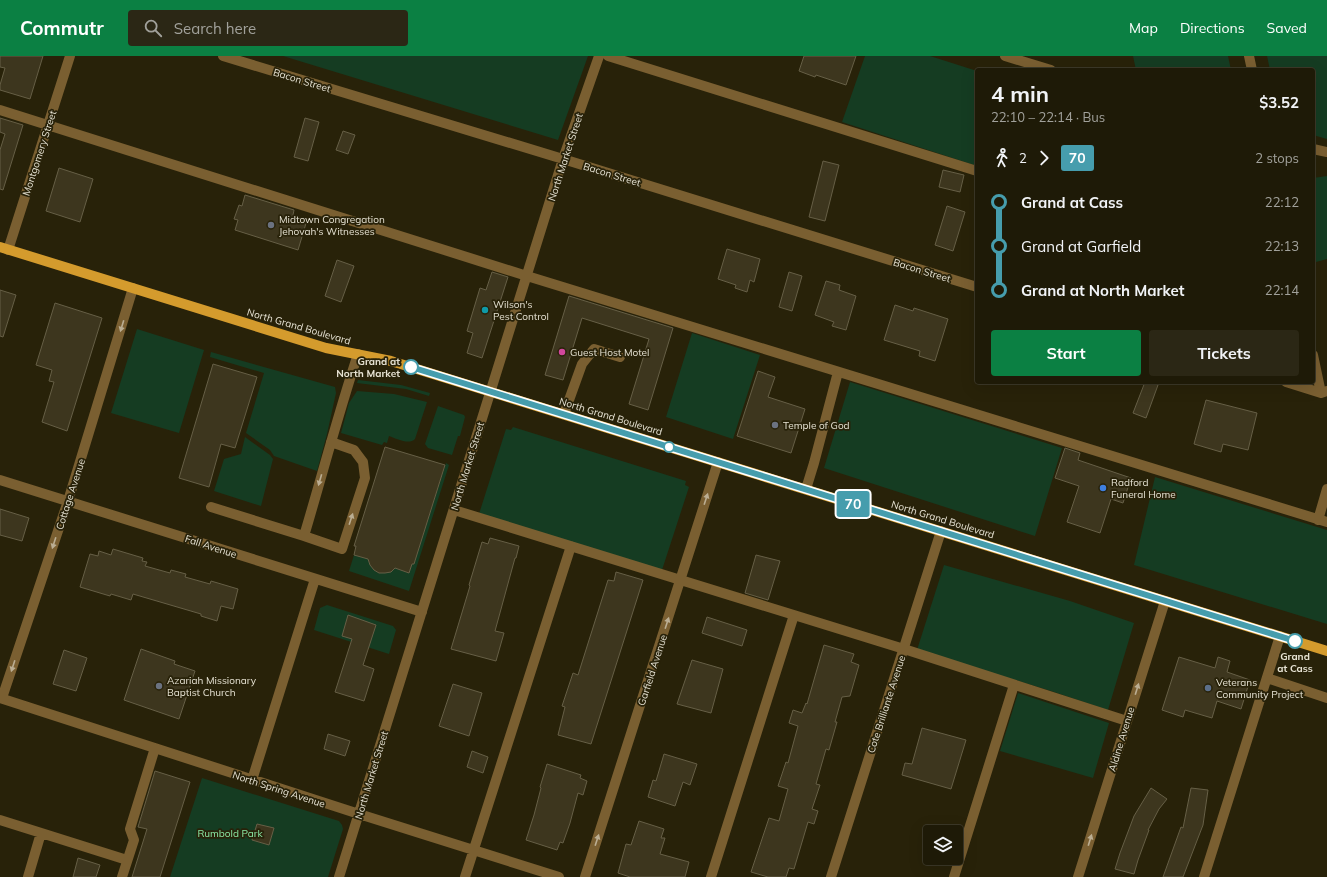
<!DOCTYPE html>
<html lang="en">
<head>
<meta charset="utf-8">
<style>
  :root { --surface:#1e1a07; --page:#2b2715; --text:#f1f3f6; --muted:#a1a19b; --line:#3c3828; --accent:#0b8043 }
  body { margin:0; font-family:Mulish,sans-serif; background:var(--page); color:var(--text); height:100vh; display:flex; flex-direction:column; font-size:15px; white-space:nowrap }
  * { box-sizing:border-box; margin:0 }
  p { font-size:13px; color:var(--muted) }
  .icon { flex:none; width:22px; height:22px; fill:none; stroke:currentColor; stroke-width:2; stroke-linecap:round; stroke-linejoin:round }
  .map { position:relative; flex:1; overflow:hidden }
  .details { position:absolute; left:975px; top:12px; width:340px; height:316px; display:flex; flex-direction:column; background:var(--surface); border-radius:4px; box-shadow:0 4px 16px #0002,0 0 0 1px var(--line) }
  .details>* { flex:none }
  .badge { padding:0 8px; border-radius:3px; font-size:14px; line-height:26px }
  .controls { position:absolute; left:923px; top:769px; display:grid; gap:8px }
  .controls a { display:grid; place-items:center; width:40px; height:40px; border-radius:4px; background:var(--surface); box-shadow:0 4px 16px #0002,0 0 0 1px var(--line); font-size:20px }
  .map>.badge { position:absolute; translate:-50% -50%; box-shadow:0 0 0 2px #fff }
  .legs { display:flex; align-items:center; gap:6px; height:44px; padding:0 16px; font-size:13px }
  .legs p { margin-inline-start:auto }
  .summary { display:flex; align-items:center; justify-content:space-between; height:68px; padding:0 16px }
  h1 { font-size:22px; font-weight:700; line-height:30px }
  .primary-button { display:flex; gap:8px; margin-top:auto; padding:8px 16px }
  .primary-button a { flex:1; height:46px; border-radius:4px; background:var(--accent); color:#fff; font-size:16px; font-weight:700; line-height:46px; text-align:center }
  .primary-button a+a { background:var(--page); color:var(--text) }
  ul { padding:0 16px; list-style:none }
  li { display:flex; align-items:center; gap:14px; height:44px; font-size:15px }
  li i { display:grid; place-items:center; width:6px; height:100%; margin:0 5px; background:currentColor }
  li i::after { content:''; width:10px; height:10px; margin:-5px; border:3px solid; border-radius:50%; background:var(--surface) }
  li p { margin-inline-start:auto }
  li:first-child i { background:linear-gradient(#0000 50%,currentColor 0) }
  li:last-child i { background:linear-gradient(currentColor 50%,#0000 0) }
  header { display:flex; align-items:center; gap:24px; box-sizing:border-box; height:56px; padding:0 20px; background:var(--accent); color:#fff }
  header strong { font-size:19px }
  nav { display:flex; gap:22px; margin-inline-start:auto; font-size:14px }
  .search { width:280px; height:36px; background:var(--page); display:flex; align-items:center; gap:10px; box-sizing:border-box; padding:0 14px; border-radius:4px; color:var(--muted); font-size:15px }
  .map>svg:first-child { display:block }
  .green { fill:#153c22 }
  .building { fill:#3d361e; stroke:#665f46 }
  .lines { fill:none; stroke-linecap:round; stroke-linejoin:round }
  .minor { stroke:#7a5f31; stroke-width:10 }
  .major { stroke:#d49b2d; stroke-width:10 }
  .oneway { fill:#bbae93 }
  .line-1-casing { stroke:#fff; stroke-width:9 }
  .line-1 { stroke:#469dad; stroke-width:6 }
  .worship-dot { fill:#6b7280; stroke:#282209; stroke-width:1.5 }
  .culture-dot { fill:#0f9aa8; stroke:#282209; stroke-width:1.5 }
  .hotel-dot { fill:#d1479c; stroke:#282209; stroke-width:1.5 }
  .stop-1-dot { fill:#fff; stroke:#469dad; stroke-width:2 }
  .shop-dot { fill:#3f7fe0; stroke:#282209; stroke-width:1.5 }
  .service-dot { fill:#5c6f8a; stroke:#282209; stroke-width:1.5 }
  .labels { text-anchor:middle; stroke-width:3.5; stroke-linejoin:round; paint-order:stroke }
  .street-label { font-size:10px; fill:#e7e3d4; stroke:#282209 }
  .poi-label { font-size:10px; fill:#e7e3d4; stroke:#282209; text-anchor:start }
  .stop-label { font-size:10px; font-weight:bold; fill:#e7e3d4; stroke:#282209; text-anchor:end }
  .park-label { font-size:10px; fill:#8ae9a6; stroke:#282209 }
</style>
</head>
<body>
<header>
<strong>Commutr</strong>
<div class="search"><svg class="icon" aria-label="search" viewBox="0 0 24 24"><circle cx="10" cy="10" r="6"/><path d="M15 15l6 6"/></svg>Search here</div>
<nav><a>Map</a><a>Directions</a><a>Saved</a></nav>
</header>
<div class="map">
<svg width="1327" height="821" viewBox="0 0 1327 821">
  <rect width="100%" height="100%" fill="#282209"/>
  <path class="green" d="M 283,0 L 588,0 L 558,84 Z
    M 865,0 L 930,0 L 977,15 L 977,110 L 842,66 Z
    M 1133,0 L 1228,0 L 1231,14 L 1136,14 Z
    M 1267,0 L 1327,0 L 1327,83 L 1313,79 L 1313,14 L 1270,14 Z
    M 1327,120 L 1327,203 L 1316,206 L 1313,192 L 1313,122 Z
    M 137,273 L 204,294 L 179,377 L 111,357 Z
    M 692,277 L 760,299 L 733,383 L 666,361 Z
    M 211,296 L 335,331 L 336,337 L 327,378 L 317,415 L 274,400 L 270,394 L 246,377 L 264,317 L 210,301 Z
    M 358,324 L 401,329 L 430,337 L 429,340 L 406,333 L 357,327 Z
    M 850,326 L 1062,392 L 1035,480 L 824,412 Z
    M 357,335 L 394,338 L 427,346 L 415,383 C 409,389 397,383 389,380 L 387,387 L 384,386 L 382,389 L 341,377 L 349,347 Z
    M 438,350 L 464,359 L 465,361 L 460,380 L 458,380 L 452,399 L 428,392 L 425,388 Z
    M 513,371 L 686,425 L 685,429 L 689,431 L 662,514 L 479,458 L 506,373 L 511,374 Z
    M 245,381 L 270,399 L 273,403 L 261,450 L 214,435 L 224,403 L 241,398 Z
    M 446,407 L 449,409 L 409,535 L 349,515 L 354,499 L 368,503 C 372,517 384,521 395,512 L 409,517 L 412,508 L 414,508 Z
    M 1155,421 L 1327,474 L 1327,568 L 1134,509 Z
    M 944,509 L 1070,545 L 1134,567 L 1108,654 L 1051,635 L 917,594 Z
    M 327,549 L 393,570 L 396,574 L 389,598 L 314,574 L 320,552 Z
    M 1018,637 L 1109,667 L 1093,722 L 1000,695 Z
    M 202,722 L 339,765 L 342,769 L 343,773 L 328,821 L 170,821 Z"/>
  <path class="building" d="M 0,0 L 43,0 L 30,43 L 0,34 L 0,29 L 5,12 L 0,11 Z
    M 804,0 L 856,0 L 846,29 L 816,19 L 815,21 L 799,15 Z
    M 0,62 L 23,69 L 3,134 L 0,133 L 0,94 L 5,78 L 0,76 Z
    M 305,62 L 319,66 L 308,105 L 294,101 Z
    M 343,75 L 355,79 L 348,98 L 336,94 Z
    M 823,105 L 839,109 L 825,165 L 809,161 Z
    M 59,112 L 93,123 L 80,166 L 46,155 Z
    M 943,114 L 964,119 L 960,136 L 939,131 Z
    M 245,139 L 294,154 L 293,159 L 307,164 L 298,194 L 235,174 L 238,164 L 234,163 L 239,149 L 242,150 Z
    M 947,150 L 965,156 L 953,195 L 935,189 Z
    M 727,193 L 760,203 L 754,226 L 750,224 L 747,236 L 735,232 L 736,229 L 718,223 Z
    M 337,204 L 354,210 L 341,246 L 325,240 Z
    M 492,216 L 508,221 L 482,302 L 467,297 L 473,277 L 467,275 L 480,232 L 486,234 Z
    M 789,216 L 802,220 L 792,255 L 779,251 Z
    M 826,225 L 840,229 L 839,234 L 856,240 L 846,274 L 832,270 L 834,266 L 815,259 Z
    M 0,234 L 16,239 L 3,281 L 0,280 Z
    M 569,240 L 673,272 L 648,354 L 629,348 L 649,283 L 582,262 L 563,324 L 545,319 Z
    M 55,247 L 102,262 L 67,375 L 42,366 L 54,326 L 49,325 L 52,314 L 36,309 Z
    M 895,249 L 913,255 L 914,252 L 948,263 L 935,305 L 919,300 L 920,295 L 884,284 Z
    M 213,308 L 257,321 L 235,392 L 221,388 L 209,431 L 179,422 Z
    M 758,315 L 775,321 L 768,341 L 805,353 L 791,397 L 737,380 Z
    M 1145,326 L 1151,326 L 1158,329 L 1146,362 L 1133,357 Z
    M 1206,344 L 1257,357 L 1248,394 L 1223,388 L 1221,396 L 1194,388 Z
    M 385,391 L 445,409 L 414,508 L 412,508 L 409,517 L 395,512 L 391,516 L 385,517 L 379,517 L 374,514 L 370,509 L 368,503 L 354,499 L 356,490 L 354,490 Z
    M 1065,392 L 1080,397 L 1078,404 L 1131,422 L 1123,447 L 1111,443 L 1100,477 L 1067,466 L 1079,430 L 1055,422 Z
    M 0,453 L 29,462 L 22,485 L 0,479 Z
    M 490,482 L 519,490 L 516,502 L 515,502 L 495,575 L 504,577 L 496,605 L 451,593 L 470,530 L 469,529 L 482,486 L 488,488 Z
    M 113,493 L 143,502 L 142,505 L 147,506 L 145,510 L 170,517 L 171,514 L 186,518 L 185,521 L 210,528 L 211,525 L 238,533 L 233,553 L 221,550 L 217,565 L 201,560 L 201,558 L 133,538 L 131,544 L 111,538 L 110,540 L 80,531 L 90,498 L 98,500 L 99,495 L 111,499 Z
    M 756,499 L 780,505 L 768,544 L 745,537 Z
    M 616,516 L 643,524 L 591,688 L 558,679 L 565,651 L 562,650 L 573,617 L 578,619 L 608,524 L 614,525 Z
    M 348,559 L 376,569 L 363,609 L 374,613 L 364,645 L 335,636 L 352,583 L 342,580 Z
    M 707,561 L 747,574 L 742,590 L 702,577 Z
    M 824,589 L 854,598 L 851,606 L 859,609 L 850,640 L 842,641 L 835,666 L 837,666 L 829,694 L 826,693 L 816,728 L 820,729 L 812,753 L 818,755 L 814,768 L 808,766 L 794,813 L 789,812 L 786,821 L 768,821 L 751,816 L 769,762 L 779,765 L 788,733 L 778,730 L 786,706 L 788,707 L 798,670 L 789,667 L 793,654 L 802,657 L 806,647 L 807,648 Z
    M 141,593 L 175,605 L 174,608 L 195,615 L 179,663 L 124,644 Z
    M 64,594 L 87,602 L 76,635 L 53,628 Z
    M 1179,601 L 1215,612 L 1218,601 L 1230,605 L 1227,616 L 1250,624 L 1241,653 L 1217,645 L 1212,662 L 1185,654 L 1183,661 L 1162,654 Z
    M 692,604 L 723,613 L 711,657 L 677,648 Z
    M 453,628 L 482,637 L 469,680 L 439,670 Z
    M 922,672 L 966,684 L 951,733 L 902,719 L 905,707 L 912,708 Z
    M 328,678 L 350,685 L 345,700 L 324,693 Z
    M 472,695 L 488,701 L 483,717 L 467,711 Z
    M 664,698 L 697,708 L 690,729 L 683,726 L 675,750 L 648,741 L 653,724 L 656,725 Z
    M 547,708 L 581,719 L 580,722 L 587,725 L 583,739 L 578,737 L 570,767 L 563,787 L 560,786 L 557,794 L 526,784 L 534,759 L 541,732 L 540,731 Z
    M 155,715 L 190,726 L 160,821 L 132,821 L 147,773 L 138,771 Z
    M 1151,732 L 1167,743 L 1159,753 L 1148,774 L 1149,774 L 1138,804 L 1134,818 L 1115,813 L 1120,797 L 1134,760 Z
    M 1191,732 L 1208,734 L 1203,769 L 1183,821 L 1163,821 L 1181,771 L 1183,772 Z
    M 639,765 L 664,773 L 661,782 L 665,782 L 660,798 L 689,806 L 685,821 L 630,821 L 618,817 L 626,788 L 631,789 Z
    M 257,768 L 274,772 L 269,789 L 252,784 Z
    M 78,802 L 100,809 L 96,821 L 73,821 Z"/>
  <g class="lines">
    <path class="minor" d="M 223,0 L 563,103 L 977,231
      M 608,0 L 977,115
      M 1005,0 L 1051,14
      M 1249,0 L 1252,14
      M 0,54 L 527,220 L 1327,466
      M 1313,93 L 1327,96
      M 8,194 L 70,0
      M 1313,299 L 1321,337
      M 1286,326 L 1321,337 L 1327,335
      M 564,358 L 582,308 L 594,293 L 620,301
      M 331,386 L 354,394 L 363,406 L 365,422 L 342,493 L 304,480 C 322,420 338,358 358,298
      M 0,424 L 422,556
      M 806,433 L 814,407 L 838,316
      M 211,451 L 304,480
      M 454,454 L 904,593 L 1127,665
      M 1318,464 L 1327,433
      M 1267,622 L 1327,642
      M 0,642 L 359,758 L 559,821
      M 2,642 L 68,445 L 133,232
      M 252,724 L 315,523
      M 0,764 L 127,804
      M 28,821 L 41,777
      M 122,821 L 134,784 L 130,773 L 155,692
      M 339,821 L 563,103 L 599,0
      M 465,821 L 571,490
      M 585,821 L 718,406
      M 711,821 L 794,559
      M 831,821 L 941,475
      M 954,821 L 1014,629
      M 1078,821 L 1165,545
      M 1204,821 L 1280,580"/>
    <path class="major" d="M 0,191 L 326,292 L 391,305 L 1327,595"/>
  </g>
  <defs><path id="oneway-solid" d="M-6-.8H1V-3.2L6.5 0L1 3.2V.8H-6Z"/></defs>
  <g class="oneway">
    <use href="#oneway-solid" transform="translate(122 270) rotate(107)"/>
    <use href="#oneway-solid" transform="translate(320 424) rotate(106)"/>
    <use href="#oneway-solid" transform="translate(706 443) rotate(-72)"/>
    <use href="#oneway-solid" transform="translate(351 463) rotate(-72)"/>
    <use href="#oneway-solid" transform="translate(54 487) rotate(108)"/>
    <use href="#oneway-solid" transform="translate(667 567) rotate(-72)"/>
    <use href="#oneway-solid" transform="translate(13 610) rotate(108)"/>
    <use href="#oneway-solid" transform="translate(1137 633) rotate(-73)"/>
    <use href="#oneway-solid" transform="translate(597 784) rotate(-72)"/>
    <use href="#oneway-solid" transform="translate(1090 784) rotate(-73)"/>
  </g>
  <g class="lines">
    <g class="line-1-casing">
      <path id="line-1" d="M 411,311 L 1295,585"/>
    </g>
    <use href="#line-1" class="line-1"/>
  </g>
  <g class="worship-dot">
    <circle cx="271" cy="169" r="4"/>
    <circle cx="775" cy="369" r="4"/>
    <circle cx="159" cy="630" r="4"/>
  </g>
  <circle class="culture-dot" cx="485" cy="254" r="4"/>
  <circle class="hotel-dot" cx="562" cy="296" r="4"/>
  <g class="stop-1-dot">
    <circle cx="411" cy="311" r="7"/>
    <circle cx="669" cy="391" r="5"/>
    <circle cx="1295" cy="585" r="7"/>
  </g>
  <circle class="shop-dot" cx="1103" cy="432" r="4"/>
  <circle class="service-dot" cx="1208" cy="632" r="4"/>
  <g class="labels">
    <g class="street-label">
      <text transform="translate(302 24) rotate(17)" y="4">Bacon Street</text>
      <text transform="translate(39 97) rotate(-72)" y="4">Montgomery Street</text>
      <text transform="translate(565 101) rotate(-72)" y="4">North Market Street</text>
      <text transform="translate(612 118) rotate(17)" y="4">Bacon Street</text>
      <text transform="translate(922 214) rotate(17)" y="4">Bacon Street</text>
      <text transform="translate(299 270) rotate(16)" y="4">North Grand Boulevard</text>
      <text transform="translate(611 360) rotate(17)" y="4">North Grand Boulevard</text>
      <text transform="translate(467 410) rotate(-73)" y="4">North Market Street</text>
      <text transform="translate(70 438) rotate(-72)" y="4">Cottage Avenue</text>
      <text transform="translate(943 463) rotate(17)" y="4">North Grand Boulevard</text>
      <text transform="translate(211 490) rotate(18)" y="4">Fall Avenue</text>
      <text transform="translate(652 614) rotate(-72)" y="4">Garfield Avenue</text>
      <text transform="translate(886 648) rotate(-72)" y="4">Cote Brilliante Avenue</text>
      <text transform="translate(1121 683) rotate(-73)" y="4">Aldine Avenue</text>
      <text transform="translate(371 719) rotate(-73)" y="4">North Market Street</text>
      <text transform="translate(279 733) rotate(18)" y="4">North Spring Avenue</text>
    </g>
    <g class="poi-label">
      <text x="279" y="167">Midtown Congregation<tspan x="279" dy="12">Jehovah's Witnesses</tspan></text>
      <text x="493" y="252">Wilson's<tspan x="493" dy="12">Pest Control</tspan></text>
      <text x="570" y="300">Guest Host Motel</text>
      <text x="783" y="373">Temple of God</text>
      <text x="1111" y="430">Radford<tspan x="1111" dy="12">Funeral Home</tspan></text>
      <text x="167" y="628">Azariah Missionary<tspan x="167" dy="12">Baptist Church</tspan></text>
      <text x="1216" y="630">Veterans<tspan x="1216" dy="12">Community Project</tspan></text>
    </g>
    <g class="stop-label">
      <text x="400" y="309">Grand at<tspan x="400" dy="12">North Market</tspan></text>
      <text x="1295" y="604" text-anchor="middle">Grand<tspan x="1295" dy="12">at Cass</tspan></text>
    </g>
    <g class="park-label">
      <text x="230" y="781">Rumbold Park</text>
    </g>
  </g>
</svg>
<div class="controls">
<a><svg class="icon" aria-label="layers" viewBox="0 0 24 24"><path d="M12 4l9 5-9 5-9-5zM3 14l9 5 9-5"/></svg></a>
</div>
<b class="badge" style="left:853px;top:448px;background:#469dad;color:#fff">70</b>
<section class="details">
<div class="summary"><div><h1>4 min</h1><p>22:10 – 22:14 · Bus</p></div><b>$3.52</b></div>
<div class="legs"><svg class="icon" aria-label="walk" viewBox="0 0 24 24"><circle cx="13" cy="4" r="2"/><path d="M13 8l-2 6 4 7M11 14l-3 7M7 12l3-4h3l4 4"/></svg>2<svg class="icon" aria-label="forward" viewBox="0 0 24 24"><path d="M9 5l7 7-7 7"/></svg><b class="badge" style="background:#469dad;color:#fff">70</b><p>2 stops</p></div>
<ul>
<li><i style="color:#469dad"></i><b>Grand at Cass</b><p>22:12</p></li>
<li><i style="color:#469dad"></i><span>Grand at Garfield</span><p>22:13</p></li>
<li><i style="color:#469dad"></i><b>Grand at North Market</b><p>22:14</p></li>
</ul>
<div class="primary-button"><a>Start</a><a>Tickets</a></div>
</section>
</div>
</body>
</html>
